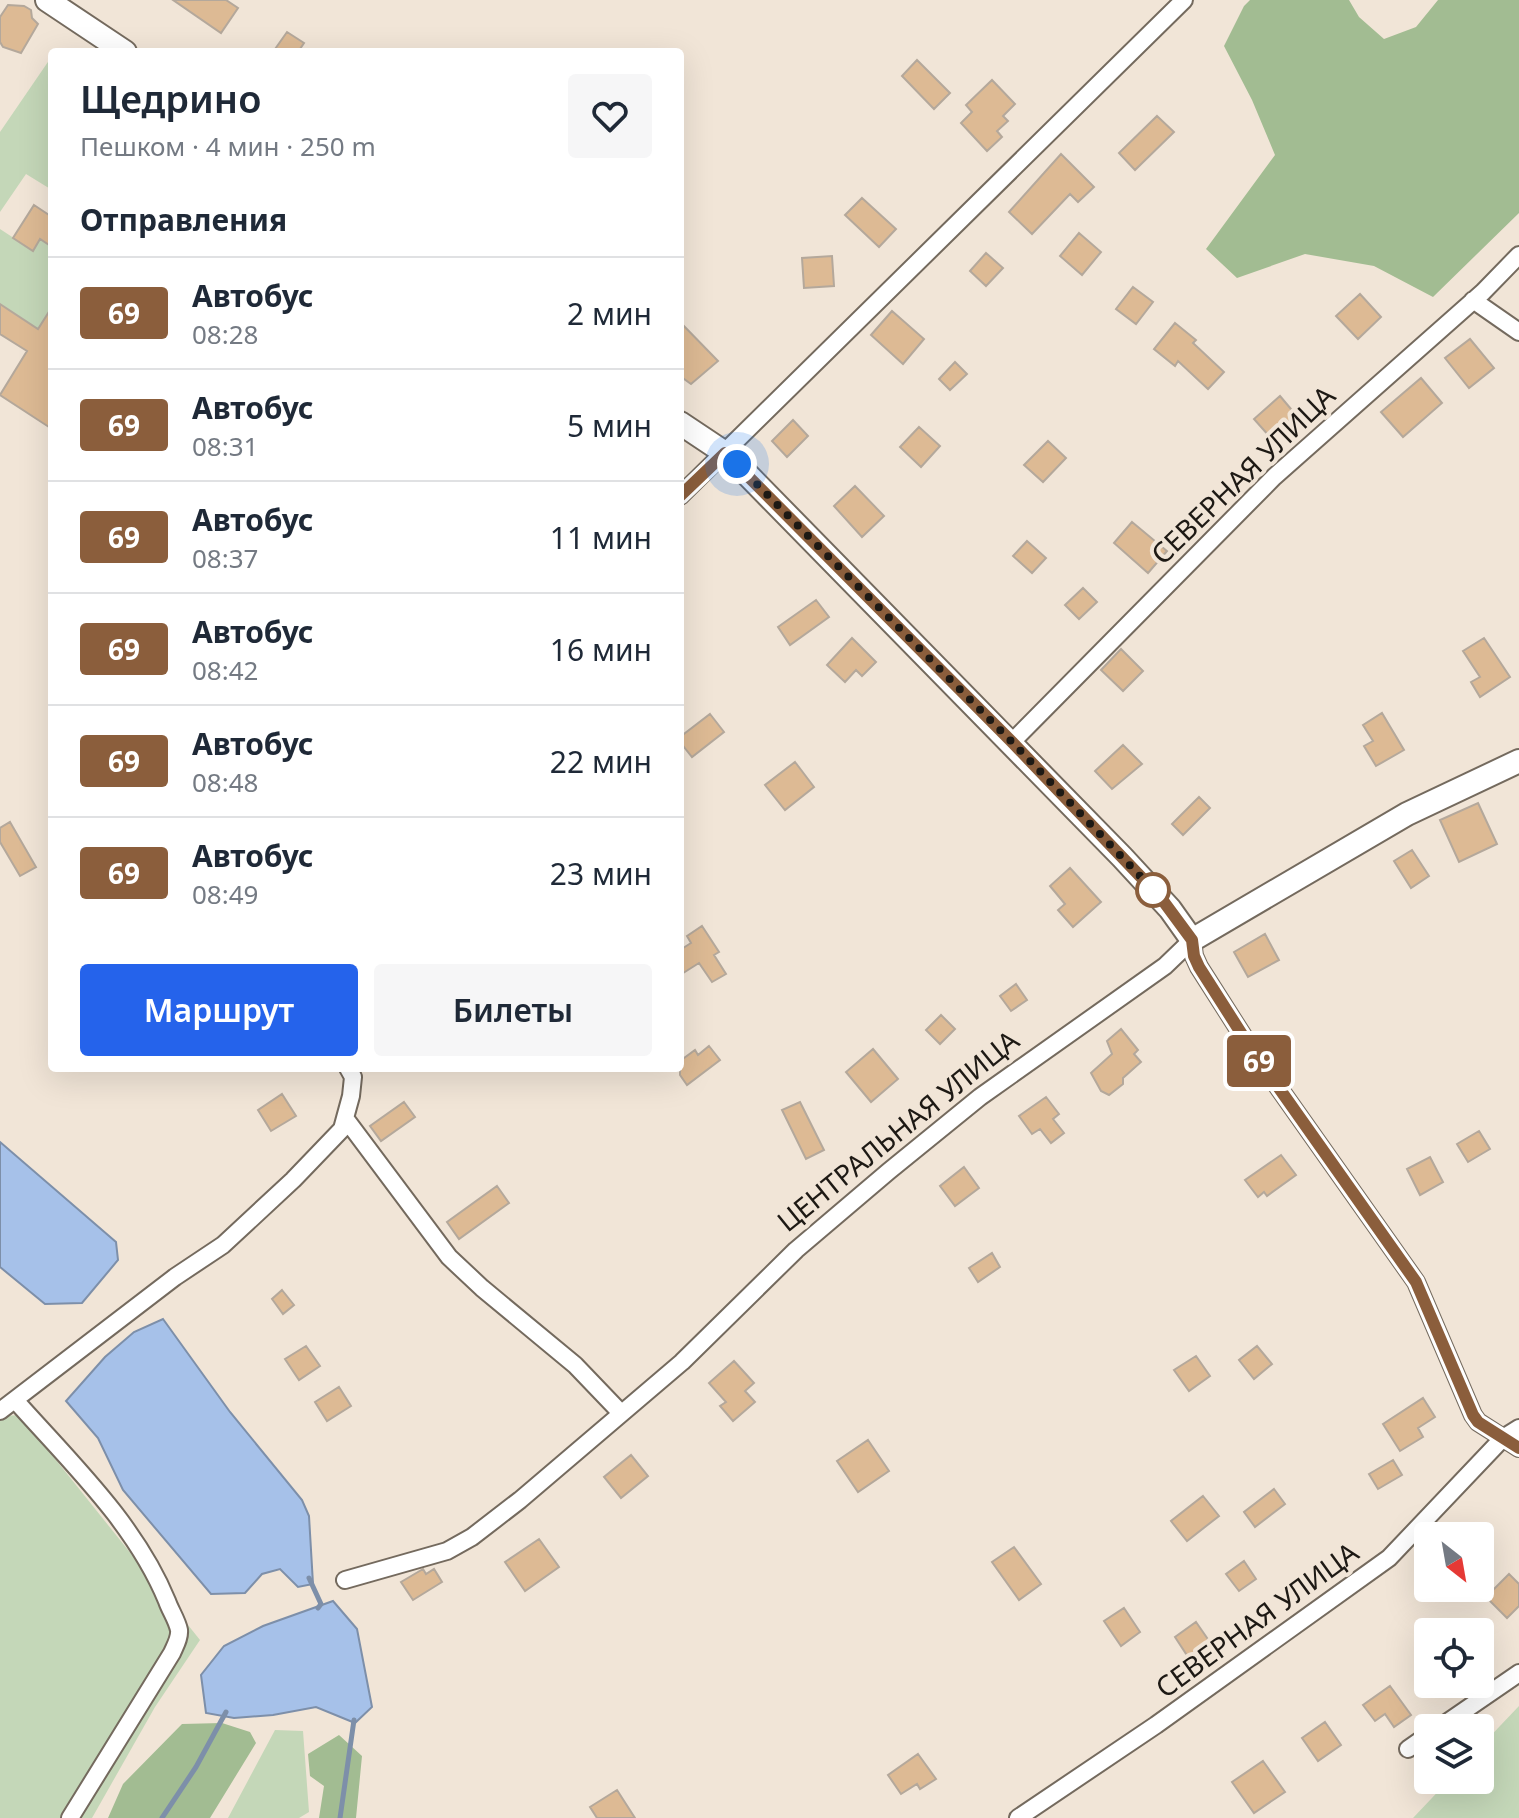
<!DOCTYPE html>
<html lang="ru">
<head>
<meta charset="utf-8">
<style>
  :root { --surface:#fff; --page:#f6f6f7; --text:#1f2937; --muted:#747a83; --line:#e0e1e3; --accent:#2563eb }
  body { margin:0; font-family:"Noto Sans",sans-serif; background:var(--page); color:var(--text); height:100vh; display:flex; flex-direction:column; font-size:30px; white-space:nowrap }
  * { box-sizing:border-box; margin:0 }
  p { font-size:26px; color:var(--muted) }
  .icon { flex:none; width:44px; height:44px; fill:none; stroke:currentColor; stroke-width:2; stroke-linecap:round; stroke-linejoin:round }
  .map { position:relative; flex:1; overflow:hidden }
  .sheet { position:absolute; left:48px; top:48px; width:636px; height:1024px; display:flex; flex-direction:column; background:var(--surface); border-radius:8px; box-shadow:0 8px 32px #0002 }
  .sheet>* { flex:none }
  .badge { padding:0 16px; border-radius:6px; font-size:28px; line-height:52px }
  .needle { width:52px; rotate:149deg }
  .tools { position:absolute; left:1414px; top:1522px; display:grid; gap:16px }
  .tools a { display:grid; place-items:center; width:80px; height:80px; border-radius:8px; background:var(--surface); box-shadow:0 8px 32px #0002; font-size:40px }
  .you { position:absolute; width:40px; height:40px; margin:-20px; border:6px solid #fff; border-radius:50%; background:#1a73e8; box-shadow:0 0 0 12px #1a73e833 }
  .map>.badge { position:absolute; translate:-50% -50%; box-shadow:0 0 0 4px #fff }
  h2 { padding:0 32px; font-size:30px; line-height:72px }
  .round { display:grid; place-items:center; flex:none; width:84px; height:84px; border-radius:8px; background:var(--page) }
  .overview { display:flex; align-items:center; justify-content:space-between; height:136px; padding:0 32px }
  h1 { font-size:38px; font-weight:600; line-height:60px }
  .cta { display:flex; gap:16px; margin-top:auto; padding:16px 32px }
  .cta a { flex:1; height:92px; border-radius:8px; background:var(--accent); color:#fff; font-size:32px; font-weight:600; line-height:92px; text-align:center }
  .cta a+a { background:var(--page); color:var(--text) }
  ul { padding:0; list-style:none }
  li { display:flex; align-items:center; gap:24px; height:112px; padding:0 32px; border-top:2px solid var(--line) }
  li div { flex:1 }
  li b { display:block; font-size:30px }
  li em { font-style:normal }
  li .badge { min-width:88px; font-weight:700; text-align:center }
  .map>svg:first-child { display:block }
  .green { fill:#c4d7b8 }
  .forest { fill:#a2bc92 }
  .water { fill:#a6c1e9; stroke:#7d8fa9; stroke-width:2 }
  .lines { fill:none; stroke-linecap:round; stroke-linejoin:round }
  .stream { stroke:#7d8fa9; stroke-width:5 }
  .building { fill:#ddba94; stroke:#b4a89b; stroke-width:2 }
  .street-casing { stroke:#746a5e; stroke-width:20 }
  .secondary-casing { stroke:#746a5e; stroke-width:26 }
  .street { stroke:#fff; stroke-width:16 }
  .secondary { stroke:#fff; stroke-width:22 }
  .line-casing { stroke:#fff; stroke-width:18 }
  .line { stroke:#8b5e3c; stroke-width:12 }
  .walk { stroke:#1d1914; stroke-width:8; stroke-dasharray:0 14.4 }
  .stop-dot { fill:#fff; stroke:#8b5e3c; stroke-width:4 }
  .labels { text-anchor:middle; stroke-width:8; stroke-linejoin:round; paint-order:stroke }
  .street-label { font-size:28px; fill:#1d1914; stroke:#f1e5d7 }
</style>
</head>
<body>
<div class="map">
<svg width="1519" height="1818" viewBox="0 0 1519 1818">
  <rect width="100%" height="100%" fill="#f1e5d7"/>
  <path class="green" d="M 52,56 L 52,190 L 26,174 L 0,212 L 0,132 Z
    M 0,229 L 32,250 L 40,239 L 52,247 L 52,307 L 38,329 L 0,304 Z
    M 20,1415 L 200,1640 L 155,1707 L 92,1818 L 0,1818 L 0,1420 L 4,1416 Z
    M 1519,1706 L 1519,1818 L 1413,1818 L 1449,1780 L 1480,1780 L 1480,1747 Z
    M 275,1730 L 303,1731 L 309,1812 L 299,1818 L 228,1818 Z"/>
  <path class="forest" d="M 1250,0 L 1349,0 L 1359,17 L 1384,39 L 1416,27 L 1438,0 L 1519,0 L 1519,213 L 1433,297 L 1374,266 L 1305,254 L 1237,278 L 1206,249 L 1275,155 L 1252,100 L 1224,46 L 1244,6 Z
    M 222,1723 L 250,1732 L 256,1743 L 210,1818 L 108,1818 L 123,1784 L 182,1724 Z
    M 339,1735 L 362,1756 L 356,1818 L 319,1818 L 324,1786 L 310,1776 L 308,1754 Z"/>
  <path class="water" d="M 0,1142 L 116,1242 L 118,1260 L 82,1303 L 45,1304 L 0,1267 Z
    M 163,1319 L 230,1412 L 302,1500 L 309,1516 L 313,1584 L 298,1587 L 280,1569 L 262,1574 L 245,1593 L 211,1594 L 123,1490 L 98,1438 L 66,1401 L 105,1357 L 134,1332 Z
    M 333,1601 L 357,1629 L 372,1707 L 355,1723 L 316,1707 L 273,1715 L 234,1718 L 206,1713 L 201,1675 L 224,1646 L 263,1626 Z"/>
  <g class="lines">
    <path class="stream" d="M 309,1578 L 321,1604 L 318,1608
      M 162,1818 L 196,1767 L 226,1712
      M 340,1818 L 354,1720"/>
  </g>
  <path class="building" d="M 173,0 L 226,0 L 238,8 L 221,33 Z
    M 8,5 L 24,6 L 31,10 L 32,18 L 38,24 L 21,53 L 3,47 L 0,42 L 0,17 Z
    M 287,32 L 304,43 L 298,52 L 273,52 Z
    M 917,60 L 950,93 L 934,109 L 902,76 Z
    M 992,80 L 1015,104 L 1003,116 L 1008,121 L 997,131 L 1002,137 L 987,151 L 961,123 L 972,112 L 966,105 Z
    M 1157,116 L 1174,132 L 1135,170 L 1119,153 Z
    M 1061,154 L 1094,187 L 1078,202 L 1070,194 L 1032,234 L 1009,212 Z
    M 862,198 L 896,229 L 879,247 L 845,215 Z
    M 34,205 L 52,217 L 52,247 L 40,239 L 33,251 L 13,238 Z
    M 1079,233 L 1101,252 L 1082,275 L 1060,256 Z
    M 986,253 L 1003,268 L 986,286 L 970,271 Z
    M 832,256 L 834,286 L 804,288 L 802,258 Z
    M 1133,287 L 1153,302 L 1136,324 L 1116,309 Z
    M 1360,294 L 1381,317 L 1358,339 L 1336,316 Z
    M 0,304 L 38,329 L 52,307 L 52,429 L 0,395 L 27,351 L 0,334 Z
    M 892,311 L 924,339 L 903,364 L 871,335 Z
    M 680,322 L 718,361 L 691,384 L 680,376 Z
    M 1175,323 L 1196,340 L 1193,343 L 1224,372 L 1208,389 L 1178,361 L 1175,366 L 1154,349 Z
    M 1470,339 L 1494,368 L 1469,388 L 1445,358 Z
    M 955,362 L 967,374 L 950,390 L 939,379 Z
    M 1421,378 L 1442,403 L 1403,437 L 1381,412 Z
    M 1280,396 L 1296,415 L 1270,437 L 1254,419 Z
    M 793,420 L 808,436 L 787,457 L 772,441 Z
    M 919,427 L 940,446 L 921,467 L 900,447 Z
    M 1048,441 L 1066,458 L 1043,482 L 1024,465 Z
    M 855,486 L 884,516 L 862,537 L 834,506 Z
    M 1132,522 L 1167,551 L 1148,573 L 1114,543 Z
    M 1027,541 L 1046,558 L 1032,573 L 1013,556 Z
    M 1083,588 L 1097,602 L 1079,619 L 1065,605 Z
    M 816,600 L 829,617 L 790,645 L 778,627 Z
    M 852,638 L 876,662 L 862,676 L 856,670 L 845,682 L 827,665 Z
    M 1484,638 L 1510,677 L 1480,697 L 1471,682 L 1480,677 L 1463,651 Z
    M 1121,649 L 1143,671 L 1123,691 L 1101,670 Z
    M 1382,713 L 1404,750 L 1376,766 L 1364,746 L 1373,741 L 1363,725 Z
    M 710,714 L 724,732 L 692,757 L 680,742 L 680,737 Z
    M 1123,745 L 1142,764 L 1112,789 L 1095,771 Z
    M 795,762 L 814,787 L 785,810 L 765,785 Z
    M 1199,797 L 1210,808 L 1183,835 L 1172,824 Z
    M 1478,803 L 1497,844 L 1459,862 L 1440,820 Z
    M 10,822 L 36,867 L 20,876 L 0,842 L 0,828 Z
    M 1412,850 L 1429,876 L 1411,888 L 1394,861 Z
    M 1070,868 L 1101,902 L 1073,927 L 1058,910 L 1065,904 L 1050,886 Z
    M 702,926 L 719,952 L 714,955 L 726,974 L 712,982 L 699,963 L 680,975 L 680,950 L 691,943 L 687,936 Z
    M 1265,934 L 1279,960 L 1248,977 L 1234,952 Z
    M 1016,984 L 1027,1000 L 1011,1011 L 1000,996 Z
    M 941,1015 L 955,1029 L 940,1044 L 926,1030 Z
    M 1121,1029 L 1138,1050 L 1134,1054 L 1141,1062 L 1123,1078 L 1123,1084 L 1109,1095 L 1101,1091 L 1091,1073 L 1112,1054 L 1107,1041 Z
    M 709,1046 L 720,1060 L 687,1085 L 680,1075 L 680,1061 L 695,1050 L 698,1055 Z
    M 873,1049 L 898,1079 L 871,1102 L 846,1072 Z
    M 282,1094 L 296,1116 L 271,1131 L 258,1110 Z
    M 1046,1097 L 1059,1114 L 1053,1119 L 1064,1133 L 1051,1143 L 1040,1129 L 1032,1134 L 1019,1116 Z
    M 404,1102 L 415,1117 L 381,1141 L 370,1126 Z
    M 800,1102 L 824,1150 L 806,1159 L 782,1110 Z
    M 1479,1131 L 1490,1149 L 1468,1162 L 1457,1144 Z
    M 1281,1155 L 1296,1175 L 1267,1196 L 1264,1192 L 1258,1197 L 1245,1180 Z
    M 1430,1157 L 1443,1182 L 1420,1195 L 1407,1169 Z
    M 964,1167 L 979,1188 L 955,1206 L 940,1186 Z
    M 497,1186 L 509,1203 L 459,1239 L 447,1222 Z
    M 992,1253 L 1000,1267 L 978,1282 L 969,1268 Z
    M 282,1290 L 294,1305 L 283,1314 L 272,1299 Z
    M 306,1346 L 320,1366 L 299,1380 L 285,1359 Z
    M 1257,1346 L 1272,1364 L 1254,1379 L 1239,1360 Z
    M 1196,1356 L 1210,1376 L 1189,1391 L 1174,1370 Z
    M 734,1361 L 754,1383 L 745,1391 L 755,1402 L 733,1421 L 720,1406 L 726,1402 L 709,1383 Z
    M 339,1387 L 351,1406 L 327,1421 L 315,1402 Z
    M 1423,1398 L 1435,1417 L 1418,1428 L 1423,1437 L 1400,1451 L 1383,1424 Z
    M 868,1440 L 889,1471 L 858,1492 L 837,1461 Z
    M 631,1455 L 648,1476 L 621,1498 L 604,1477 Z
    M 1393,1460 L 1402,1475 L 1378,1489 L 1369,1474 Z
    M 1274,1489 L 1285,1504 L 1255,1527 L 1244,1512 Z
    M 1203,1496 L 1219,1516 L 1187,1541 L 1171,1521 Z
    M 539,1539 L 559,1567 L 525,1591 L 505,1562 Z
    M 1014,1547 L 1041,1584 L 1019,1600 L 992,1562 Z
    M 1244,1561 L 1256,1579 L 1239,1591 L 1226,1574 Z
    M 423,1569 L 426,1574 L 434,1569 L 442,1582 L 413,1600 L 401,1582 Z
    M 1509,1574 L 1519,1584 L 1519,1606 L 1507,1618 L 1486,1597 Z
    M 1124,1608 L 1140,1632 L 1121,1646 L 1104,1621 Z
    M 1196,1622 L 1214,1648 L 1192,1663 L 1175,1637 Z
    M 1390,1686 L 1411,1715 L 1394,1727 L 1385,1714 L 1375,1721 L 1363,1705 Z
    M 1325,1722 L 1341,1745 L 1318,1761 L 1302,1738 Z
    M 918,1754 L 936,1779 L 920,1789 L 917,1784 L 901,1794 L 888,1775 Z
    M 1263,1761 L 1285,1792 L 1254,1813 L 1232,1782 Z
    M 617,1790 L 635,1818 L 597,1818 L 590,1807 Z"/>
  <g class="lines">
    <g class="street-casing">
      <path id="street" d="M 1473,300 L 1519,332
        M 680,496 L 1184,0
        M 1012,742 L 1274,477 L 1483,292 L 1519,255
        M 1192,940 L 1194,956 L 1199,967 L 1250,1047 L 1416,1282 L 1473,1415 L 1478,1422 L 1519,1448
        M 345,1118 L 449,1257 L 482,1288 L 575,1365 L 621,1413
        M 15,1400 C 70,1462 135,1523 167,1601 C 170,1610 177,1620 179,1630 C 180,1638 175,1646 172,1653 L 70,1818
        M 0,1411 L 175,1277 L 223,1245 L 293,1180 L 342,1129 L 351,1096 L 353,1077 L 348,1068
        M 345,1580 L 447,1551 L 472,1537 L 520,1500 L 682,1362 L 796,1250 L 889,1171 L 980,1097 L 1165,966 L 1192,940
        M 1439,1728 L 1519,1673
        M 1408,1749 L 1428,1735
        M 1018,1818 L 1156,1725 L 1389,1558 L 1503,1438 L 1519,1428"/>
    </g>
    <g class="secondary-casing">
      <path id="secondary" d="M 47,0 L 125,52
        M 680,423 L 725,453 L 737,464 L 1122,857 L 1170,909 L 1192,940 L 1407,814 L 1519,761"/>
    </g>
    <use href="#street" class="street"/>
    <use href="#secondary" class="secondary"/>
  </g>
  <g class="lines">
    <g class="line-casing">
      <path id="line" d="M 680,496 L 725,453 L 1012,742 L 1161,898 L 1192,940 L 1194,956 L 1199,967 L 1250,1047 L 1416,1282 L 1473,1415 L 1478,1422 L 1519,1448"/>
    </g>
    <use href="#line" class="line"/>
    <path class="walk" d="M 737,464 L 1012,742 L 1161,898 L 1153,890"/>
  </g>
  <circle class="stop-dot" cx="1153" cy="890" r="16"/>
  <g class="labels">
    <g class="street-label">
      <text transform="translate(1243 475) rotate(-44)" y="10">СЕВЕРНАЯ УЛИЦА</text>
      <text transform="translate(898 1131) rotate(-39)" y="10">ЦЕНТРАЛЬНАЯ УЛИЦА</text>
      <text transform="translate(1257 1620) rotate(-36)" y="10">СЕВЕРНАЯ УЛИЦА</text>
    </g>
  </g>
</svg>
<div class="tools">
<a><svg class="needle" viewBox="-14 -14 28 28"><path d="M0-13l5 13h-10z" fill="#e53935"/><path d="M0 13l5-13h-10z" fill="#747a83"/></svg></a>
<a><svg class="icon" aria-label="locate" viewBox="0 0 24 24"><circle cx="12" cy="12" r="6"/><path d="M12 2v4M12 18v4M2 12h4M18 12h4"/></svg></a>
<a><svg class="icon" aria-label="layers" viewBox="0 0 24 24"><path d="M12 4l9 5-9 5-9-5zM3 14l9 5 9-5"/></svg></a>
</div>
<div class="you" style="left:737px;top:464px"></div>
<b class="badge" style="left:1259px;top:1061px;background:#8b5e3c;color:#fff">69</b>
<section class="sheet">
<div class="overview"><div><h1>Щедрино</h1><p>Пешком · 4 мин · 250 m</p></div><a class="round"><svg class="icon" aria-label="heart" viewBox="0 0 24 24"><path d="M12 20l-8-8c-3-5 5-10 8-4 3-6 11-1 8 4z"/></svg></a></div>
<h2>Отправления</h2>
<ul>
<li><span class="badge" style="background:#8b5e3c;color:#fff">69</span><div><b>Автобус</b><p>08:28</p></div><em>2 мин</em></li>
<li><span class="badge" style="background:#8b5e3c;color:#fff">69</span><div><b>Автобус</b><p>08:31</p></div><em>5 мин</em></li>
<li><span class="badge" style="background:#8b5e3c;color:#fff">69</span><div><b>Автобус</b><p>08:37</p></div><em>11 мин</em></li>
<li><span class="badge" style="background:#8b5e3c;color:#fff">69</span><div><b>Автобус</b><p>08:42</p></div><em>16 мин</em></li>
<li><span class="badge" style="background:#8b5e3c;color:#fff">69</span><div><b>Автобус</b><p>08:48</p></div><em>22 мин</em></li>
<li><span class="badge" style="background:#8b5e3c;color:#fff">69</span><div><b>Автобус</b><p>08:49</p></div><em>23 мин</em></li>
</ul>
<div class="cta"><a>Маршрут</a><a>Билеты</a></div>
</section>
</div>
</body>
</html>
